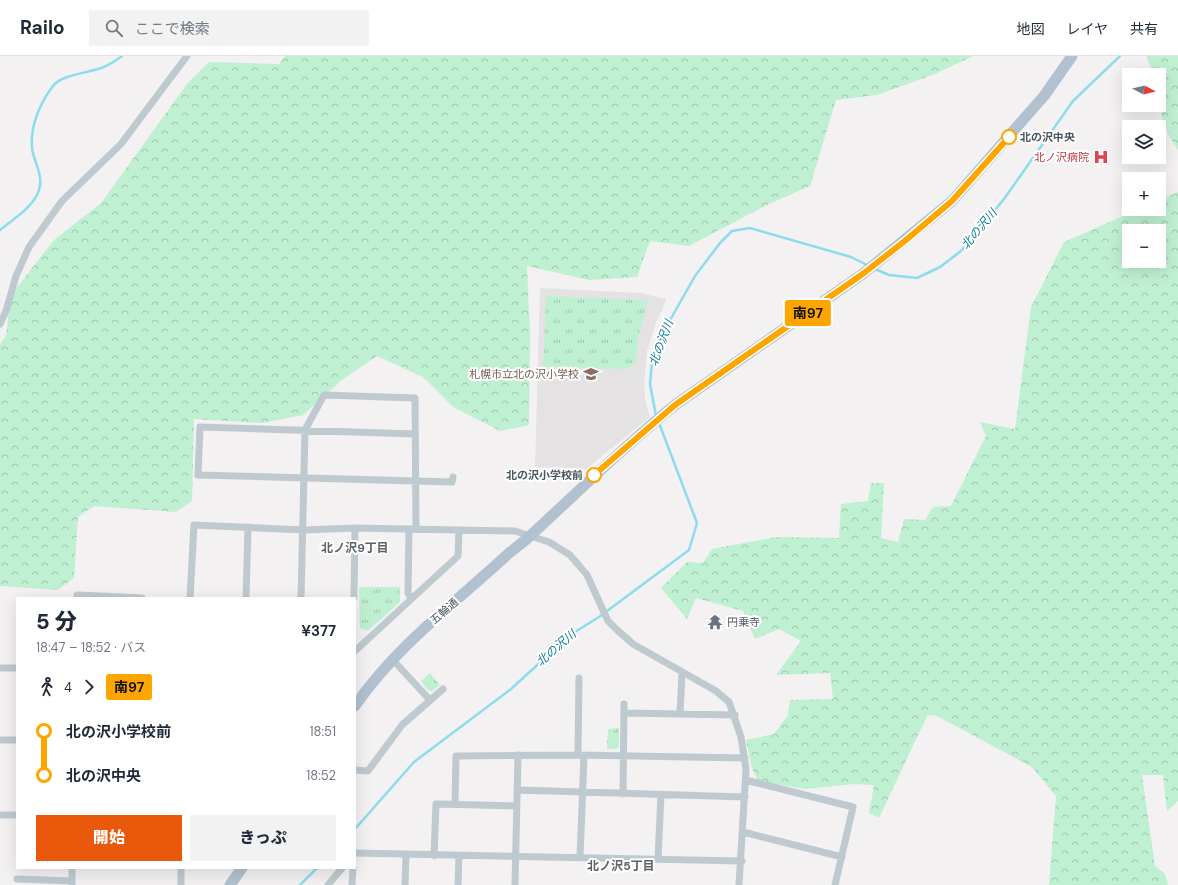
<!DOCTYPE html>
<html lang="ja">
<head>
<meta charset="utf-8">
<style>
  :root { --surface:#fff; --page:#f2f2f3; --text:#1f2937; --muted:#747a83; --line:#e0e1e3; --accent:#ea580c }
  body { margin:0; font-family:"DM Sans","Noto Sans JP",sans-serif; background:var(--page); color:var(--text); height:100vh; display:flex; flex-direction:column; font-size:15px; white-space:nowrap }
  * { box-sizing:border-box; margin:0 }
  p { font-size:13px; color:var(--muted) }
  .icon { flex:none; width:22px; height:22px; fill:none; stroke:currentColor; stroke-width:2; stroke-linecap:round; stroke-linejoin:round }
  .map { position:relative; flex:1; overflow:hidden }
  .sheet { position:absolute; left:16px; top:541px; width:340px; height:272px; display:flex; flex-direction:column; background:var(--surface); border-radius:0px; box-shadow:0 4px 16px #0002 }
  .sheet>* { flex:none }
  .badge { padding:0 8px; border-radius:3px; font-size:14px; line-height:26px }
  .needle { width:26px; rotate:97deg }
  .controls { position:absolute; left:1122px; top:12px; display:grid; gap:8px }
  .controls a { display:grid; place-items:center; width:44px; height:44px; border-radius:0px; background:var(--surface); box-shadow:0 4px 16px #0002; font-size:20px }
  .map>.badge { position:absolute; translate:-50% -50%; box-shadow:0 0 0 2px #fff }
  .legs { display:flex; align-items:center; gap:6px; height:44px; padding:0 20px; font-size:13px }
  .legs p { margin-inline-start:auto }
  .overview { display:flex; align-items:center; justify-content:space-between; height:68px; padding:0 20px }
  h1 { font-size:22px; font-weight:800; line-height:30px }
  .primary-button { display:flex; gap:8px; margin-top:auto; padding:8px 20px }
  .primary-button a { flex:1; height:46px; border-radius:0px; background:var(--accent); color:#fff; font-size:16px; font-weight:800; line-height:46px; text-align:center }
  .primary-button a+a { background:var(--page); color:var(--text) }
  ul { padding:0 20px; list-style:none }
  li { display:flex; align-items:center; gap:14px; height:44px; font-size:15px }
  li i { display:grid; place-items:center; width:6px; height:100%; margin:0 5px; background:currentColor }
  li i::after { content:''; width:10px; height:10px; margin:-5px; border:3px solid; border-radius:50%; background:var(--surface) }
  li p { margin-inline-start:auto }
  li:first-child i { background:linear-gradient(#0000 50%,currentColor 0) }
  li:last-child i { background:linear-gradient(currentColor 50%,#0000 0) }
  header { display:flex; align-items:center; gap:24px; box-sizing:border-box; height:56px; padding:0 20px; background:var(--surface); border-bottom:1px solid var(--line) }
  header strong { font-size:19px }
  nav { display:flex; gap:22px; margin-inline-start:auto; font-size:14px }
  .search { width:280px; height:36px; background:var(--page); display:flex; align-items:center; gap:10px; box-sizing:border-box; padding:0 14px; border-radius:0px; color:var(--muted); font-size:15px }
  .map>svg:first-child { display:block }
  .education { fill:#e4e2e3 }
  .forest { fill:url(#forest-crowns); fill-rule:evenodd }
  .park { fill:url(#park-tufts) }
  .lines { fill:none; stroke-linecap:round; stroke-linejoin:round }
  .stream { stroke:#8ddcee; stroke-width:2.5 }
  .street { stroke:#bfc9d0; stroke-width:7 }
  .primary { stroke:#b1c1d0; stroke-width:11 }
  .line-1-casing { stroke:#fff; stroke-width:9 }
  .line-1 { stroke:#ffa500; stroke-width:6 }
  .stop-1-dot { fill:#fff; stroke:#ffa500; stroke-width:2 }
  .labels { text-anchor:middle; stroke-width:4; stroke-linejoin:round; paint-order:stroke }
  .stop-label { font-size:11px; font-weight:bold; fill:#49555f; stroke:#fff; text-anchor:start }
  .health-label { font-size:11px; fill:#be3a42; stroke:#fff; text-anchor:end }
  .education-label { font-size:11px; fill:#785e54; stroke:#fff; text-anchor:end }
  .street-label { font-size:11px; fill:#49555f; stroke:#fff }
  .worship-label { font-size:11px; fill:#5b616d; stroke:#fff; text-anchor:start }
  .water-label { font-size:12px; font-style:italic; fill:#0c7e98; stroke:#fff }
  .neighbourhood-label { font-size:12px; font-weight:bold; fill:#5d6266; stroke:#fff }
</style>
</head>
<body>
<header>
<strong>Railo</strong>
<div class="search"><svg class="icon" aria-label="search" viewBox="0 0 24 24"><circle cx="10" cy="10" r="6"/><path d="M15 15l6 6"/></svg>ここで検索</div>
<nav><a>地図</a><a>レイヤ</a><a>共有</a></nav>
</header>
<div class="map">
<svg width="1178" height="829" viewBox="0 0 1178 829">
  <defs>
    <pattern id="forest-crowns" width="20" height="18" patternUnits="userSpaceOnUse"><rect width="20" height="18" fill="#c0f0d2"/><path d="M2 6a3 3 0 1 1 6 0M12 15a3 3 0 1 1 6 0" fill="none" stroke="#9ec5ae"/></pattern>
    <pattern id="park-tufts" width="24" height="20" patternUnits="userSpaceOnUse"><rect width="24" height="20" fill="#c0f0d2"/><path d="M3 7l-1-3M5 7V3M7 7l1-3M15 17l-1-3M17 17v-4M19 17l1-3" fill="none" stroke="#9ec5ae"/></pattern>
  </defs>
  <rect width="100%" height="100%" fill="#f3f1f1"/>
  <path class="education" d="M 540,232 L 641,237 L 666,243 L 663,252 L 656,266 L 647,295 L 644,327 L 645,344 L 650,361 L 586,413 L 535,411 Z"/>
  <path class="forest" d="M 285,0 L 973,0 L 935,18 L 877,39 L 836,44 L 810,130 L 767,149 L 689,190 L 650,185 L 637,221 L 589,224 L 527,210 L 530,278 L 529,369 L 500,375 L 453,351 L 423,321 L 377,300 L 342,324 L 303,359 L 262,367 L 194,363 L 192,445 L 176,456 L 94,450 L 78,461 L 74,522 L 58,534 L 0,530 L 0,288 L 6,280 L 11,239 L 54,184 L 101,147 L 187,28 L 209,6 L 279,8 Z
    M 1146,0 L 1178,0 L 1178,94 C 1160,69 1159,49 1159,19 L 1154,19 Z
    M 1178,136 L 1178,745 L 1167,755 L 1163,719 L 1142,719 L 1155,810 L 1165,818 L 1168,829 L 1049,829 L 1056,740 L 1032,711 L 935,659 L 927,660 L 879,762 L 869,757 L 874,729 L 854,728 L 805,733 L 758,725 L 752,712 L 746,684 L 774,678 L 788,659 L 790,644 L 833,643 L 830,617 L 776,619 L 801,585 L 779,573 L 755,583 L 743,555 L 696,542 L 687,563 L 661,532 L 687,506 L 703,507 L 712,493 L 776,481 L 839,482 L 841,448 L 868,445 L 871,427 L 884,427 L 881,482 L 898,486 L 904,463 L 925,464 L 933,451 L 951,450 L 986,380 L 980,366 L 1015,373 L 1031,251 L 1064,186 L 1139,153 L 1159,153 L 1159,144 ZM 1129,175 L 1159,175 L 1159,205 L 1129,205 Z"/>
  <path class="park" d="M 546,240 L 647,244 L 645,258 L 638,282 L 636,307 L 626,313 L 543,311 Z
    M 359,531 L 400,531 L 400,546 L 368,575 L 360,572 Z
    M 430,617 L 440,629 L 432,635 L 428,634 L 421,625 Z
    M 619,672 L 619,691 L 616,693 L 607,693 L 608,673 Z"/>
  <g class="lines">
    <path class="stream" d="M 0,174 C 13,163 29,154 37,139 C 46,122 34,108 32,92 C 30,70 40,47 53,30 C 62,18 90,17 104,11 C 110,8 117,4 122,0
      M 875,213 L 889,219 L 917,222 L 940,211 L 961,195 L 1004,143 L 1073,45 L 1120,0
      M 656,360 L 650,328 L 652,306 L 665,273 L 695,220 L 720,187 L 732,175 L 750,172 L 851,201 L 867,209
      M 355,773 L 414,706 L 511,633 L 570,579 L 599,561 L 689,494 L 697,467 L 659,367
      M 300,829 L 317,812"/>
    <path class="street" d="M 0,268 L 6,255 L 16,220 L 29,191 L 62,145 L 121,88 L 187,0
      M 415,378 L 200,371 L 198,419 L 452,426 L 453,421
      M 409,473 L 408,537 L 411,542
      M 77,542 L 77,539 L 142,542
      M 190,542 L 194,469 L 304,474 L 355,472 L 515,475 L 549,486 L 570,499 L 587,519 L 608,565 L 617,574 L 633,588 L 716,635 L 729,646 L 741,681 L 746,713 L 739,829
      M 246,542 L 248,471
      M 301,542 L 305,374 L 324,339 L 415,342 L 416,473
      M 354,542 L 355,472
      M 355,595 L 458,500 L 459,474
      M 393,604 L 429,643
      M 0,612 L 17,612
      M 624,657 L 735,659
      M 680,658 L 682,617
      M 0,684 L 17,684
      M 578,699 L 579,622
      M 355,714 L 368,715 L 402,669 L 443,633
      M 746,724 L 853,751 L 835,829
      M 517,734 L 745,741
      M 623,738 L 624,648
      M 455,748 L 456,700 L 578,699 L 745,702
      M 0,759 L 17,759
      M 743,776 L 842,801
      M 355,797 L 742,805
      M 434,800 L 436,748 L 517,750
      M 580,801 L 584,699
      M 658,803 L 661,739
      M 17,823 L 72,825
      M 72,829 L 72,812
      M 181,829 L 181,812
      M 328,829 L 342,812
      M 352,829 L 353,812
      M 405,829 L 406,799
      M 458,829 L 459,800
      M 515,829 L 518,699"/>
    <path class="primary" d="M 355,650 C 396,590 455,547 508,498 C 515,492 524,486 531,479 C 579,435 624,390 675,349 L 864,217 L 952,145 L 1044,40 L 1072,0
      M 230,829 L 242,812"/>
  </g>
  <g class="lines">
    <g class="line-1-casing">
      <path id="line-1" d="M 594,419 L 675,349 L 864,217 L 906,184 L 952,145 L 1009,81"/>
    </g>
    <use href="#line-1" class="line-1"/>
  </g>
  <defs>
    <g id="hospital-bare" transform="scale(1.2)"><path d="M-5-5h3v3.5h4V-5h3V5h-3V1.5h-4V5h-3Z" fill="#e0444e" stroke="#fff" stroke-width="2.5" paint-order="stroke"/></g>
    <g id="school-bare" transform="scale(1.2)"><path d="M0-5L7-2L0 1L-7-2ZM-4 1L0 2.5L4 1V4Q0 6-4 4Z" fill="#8d6e63" stroke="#fff" stroke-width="2.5" paint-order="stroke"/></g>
    <g id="temple-bare" transform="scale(1.2)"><path d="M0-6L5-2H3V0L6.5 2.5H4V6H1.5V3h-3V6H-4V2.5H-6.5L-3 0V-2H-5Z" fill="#6b7280" stroke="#fff" stroke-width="2.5" paint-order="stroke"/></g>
  </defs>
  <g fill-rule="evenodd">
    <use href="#hospital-bare" x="1101" y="101"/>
    <use href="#school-bare" x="591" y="318"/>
    <use href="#temple-bare" x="715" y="566"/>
  </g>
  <g class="stop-1-dot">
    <circle cx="1009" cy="81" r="7"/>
    <circle cx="594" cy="419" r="7"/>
  </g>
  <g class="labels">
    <g class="stop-label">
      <text x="1020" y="85">北の沢中央</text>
      <text x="583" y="423" text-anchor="end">北の沢小学校前</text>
    </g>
    <g class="health-label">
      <text x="1089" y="105">北ノ沢病院</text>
    </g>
    <g class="education-label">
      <text x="579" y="322">札幌市立北の沢小学校</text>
    </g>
    <g class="street-label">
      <text transform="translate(444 555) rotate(-41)" y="4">五輪通</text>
    </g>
    <g class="worship-label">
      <text x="727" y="570">円乗寺</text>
    </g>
    <g class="water-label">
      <text transform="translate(979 173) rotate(-50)" y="4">北の沢川</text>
      <text transform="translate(661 287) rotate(-69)" y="4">北の沢川</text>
      <text transform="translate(556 592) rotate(-41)" y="4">北の沢川</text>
    </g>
    <g class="neighbourhood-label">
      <text x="355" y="496">北ノ沢9丁目</text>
      <text x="621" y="814">北ノ沢5丁目</text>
    </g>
  </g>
</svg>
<div class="controls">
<a><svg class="needle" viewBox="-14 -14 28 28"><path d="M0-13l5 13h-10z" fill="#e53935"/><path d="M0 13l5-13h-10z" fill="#747a83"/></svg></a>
<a><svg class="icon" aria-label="layers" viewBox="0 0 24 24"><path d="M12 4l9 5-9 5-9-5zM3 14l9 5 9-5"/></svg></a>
<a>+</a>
<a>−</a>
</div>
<b class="badge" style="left:808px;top:257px;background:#ffa500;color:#111">南97</b>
<section class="sheet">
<div class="overview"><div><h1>5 分</h1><p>18:47 – 18:52 · バス</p></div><b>¥377</b></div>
<div class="legs"><svg class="icon" aria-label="walk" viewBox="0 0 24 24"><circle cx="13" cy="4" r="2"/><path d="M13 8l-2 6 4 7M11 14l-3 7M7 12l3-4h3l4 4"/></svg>4<svg class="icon" aria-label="forward" viewBox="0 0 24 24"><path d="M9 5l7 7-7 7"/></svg><b class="badge" style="background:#ffa500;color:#111">南97</b></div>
<ul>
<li><i style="color:#ffa500"></i><b>北の沢小学校前</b><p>18:51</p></li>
<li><i style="color:#ffa500"></i><b>北の沢中央</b><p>18:52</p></li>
</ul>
<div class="primary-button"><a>開始</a><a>きっぷ</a></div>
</section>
</div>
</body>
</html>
